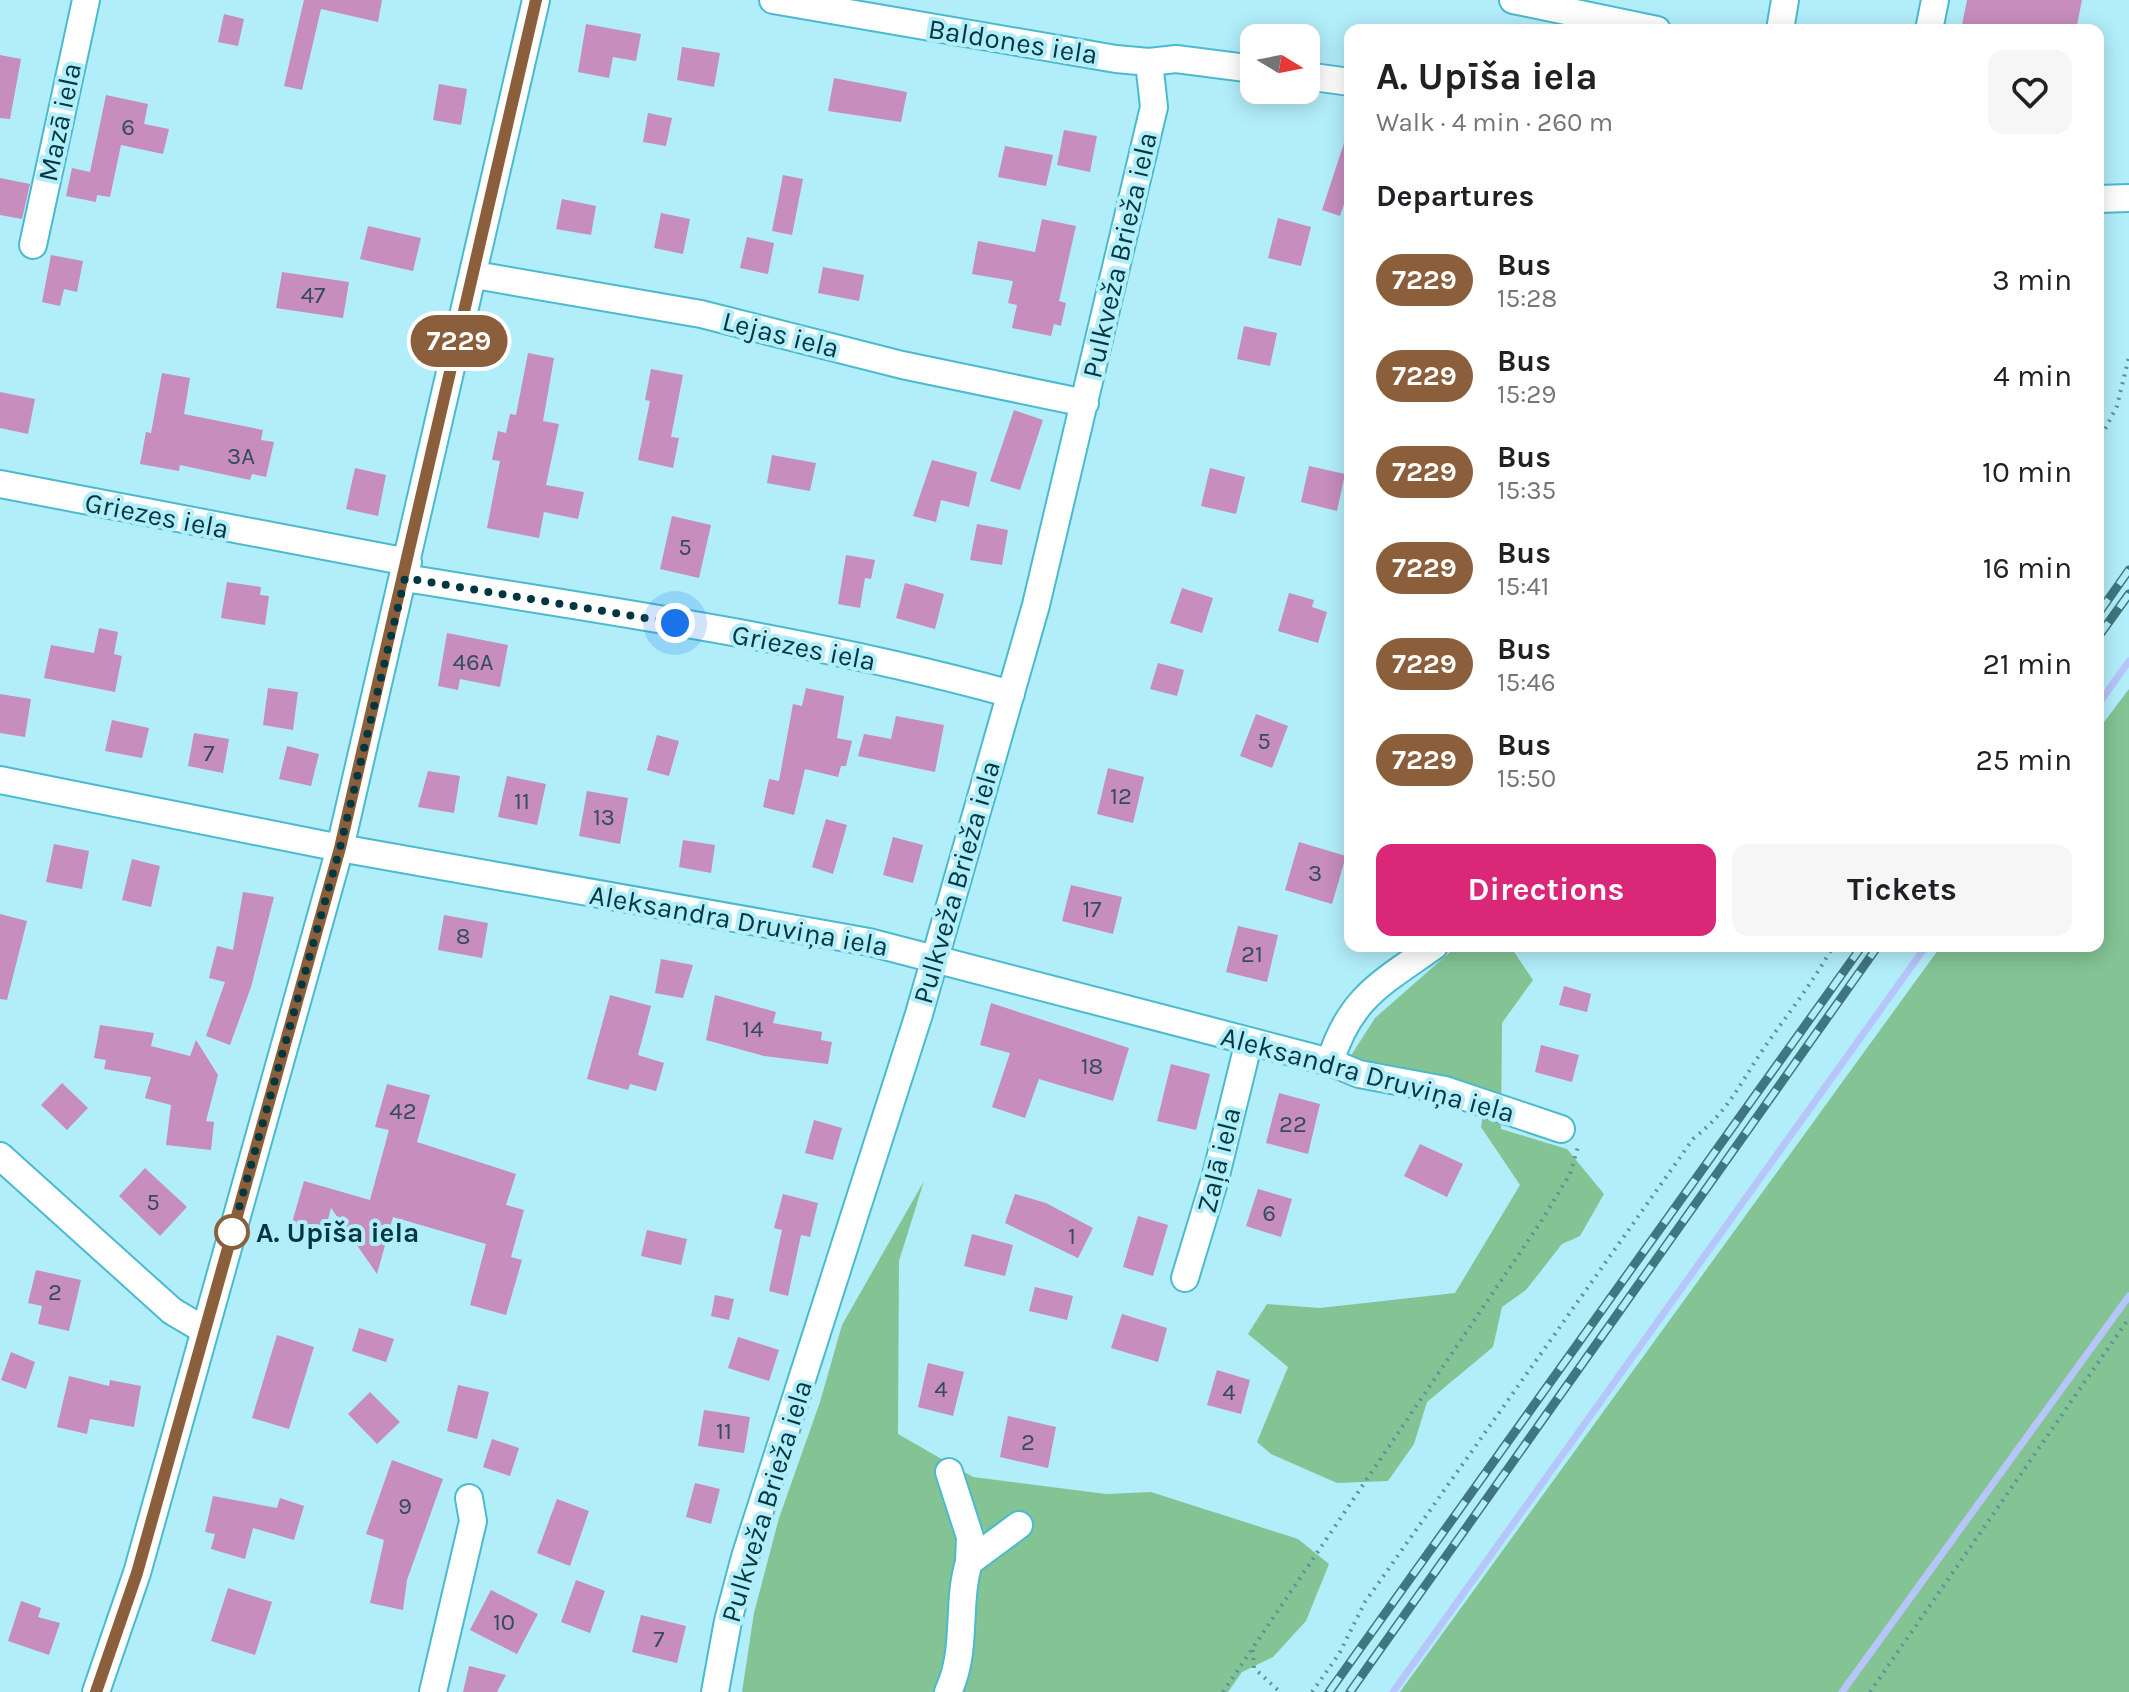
<!DOCTYPE html>
<html lang="en">
<head>
<meta charset="utf-8">
<style>
  :root { --surface:#fff; --page:#f6f6f6; --text:#202124; --muted:#757577; --accent:#db2777 }
  body { margin:0; font-family:Karla,sans-serif; background:var(--page); color:var(--text); height:100vh; display:flex; flex-direction:column; font-size:30px; white-space:nowrap }
  * { box-sizing:border-box; margin:0 }
  p { font-size:26px; color:var(--muted) }
  .icon { flex:none; width:44px; height:44px; fill:none; stroke:currentColor; stroke-width:2; stroke-linecap:round; stroke-linejoin:round }
  .map { position:relative; flex:1; overflow:hidden }
  .drawer { position:absolute; left:1344px; top:24px; width:760px; height:928px; display:flex; flex-direction:column; background:var(--surface); border-radius:16px; box-shadow:0 4px 20px #0003 }
  .drawer>* { flex:none }
  .badge { padding:0 16px; border-radius:26px; font-size:28px; line-height:52px }
  .needle { width:52px; rotate:100deg }
  .controls { position:absolute; left:1240px; top:24px; display:grid; gap:16px }
  .controls a { display:grid; place-items:center; width:80px; height:80px; border-radius:16px; background:var(--surface); box-shadow:0 4px 20px #0003; font-size:40px }
  .you { position:absolute; width:40px; height:40px; margin:-20px; border:6px solid #fff; border-radius:50%; background:#1a73e8; box-shadow:0 0 0 12px #1a73e833 }
  .map>.badge { position:absolute; translate:-50% -50%; box-shadow:0 0 0 4px #fff }
  h2 { padding:0 32px; font-size:30px; line-height:72px }
  .round { display:grid; place-items:center; flex:none; width:84px; height:84px; border-radius:16px; background:var(--page) }
  .overview { display:flex; align-items:center; justify-content:space-between; height:136px; padding:0 32px }
  h1 { font-size:38px; font-weight:700; line-height:60px }
  .button { display:flex; gap:16px; margin-top:auto; padding:16px 32px }
  .button a { flex:1; height:92px; border-radius:16px; background:var(--accent); color:#fff; font-size:32px; font-weight:700; line-height:92px; text-align:center }
  .button a+a { background:var(--page); color:var(--text) }
  ul { padding:0; list-style:none }
  li { display:flex; align-items:center; gap:24px; height:96px; padding:0 32px }
  li div { flex:1 }
  li b { display:block; font-size:30px }
  li em { font-style:normal }
  li .badge { min-width:88px; font-weight:700; text-align:center }
  .map>svg:first-child { display:block }
  .forest { fill:#83c394 }
  .lines { fill:none; stroke-linecap:round; stroke-linejoin:round }
  .stream { stroke:#b6c5fa; stroke-width:7 }
  .building { fill:#c68dbd }
  .minor-casing { stroke:#4abace; stroke-width:30 }
  .path { stroke:#5a929c; stroke-width:4; stroke-dasharray:2 6; stroke-linecap:butt }
  .minor { stroke:#fff; stroke-width:26 }
  .rail-casing { stroke:#3f767f; stroke-width:9 }
  .rail { stroke:#b2eefa; stroke-width:6; stroke-dasharray:18; stroke-linecap:butt }
  .line-casing { stroke:#fff; stroke-width:18 }
  .line { stroke:#8b5e3c; stroke-width:12 }
  .walk { stroke:#03373f; stroke-width:8; stroke-dasharray:0 14.4 }
  .stop-dot { fill:#fff; stroke:#8b5e3c; stroke-width:4 }
  .labels { text-anchor:middle; stroke-width:8; stroke-linejoin:round; paint-order:stroke }
  .number-label { font-size:24px; fill:#344c5e }
  .street-label { font-size:28px; fill:#03373f; stroke:#b2eefa }
  .stop-label { font-size:28px; font-weight:bold; fill:#03373f; stroke:#b2eefa; text-anchor:start }
</style>
</head>
<body>
<div class="map">
<svg width="2129" height="1692" viewBox="0 0 2129 1692">
  <rect width="100%" height="100%" fill="#b2eefa"/>
  <path class="forest" d="M 2129,689 L 2129,1692 L 1400,1692 L 1941,946 L 2098,946 L 2098,730 Z
    M 1457,946 L 1510,946 L 1533,980 L 1502,1023 L 1501,1129 L 1567,1149 L 1604,1194 L 1580,1236 L 1562,1244 L 1526,1290 L 1502,1307 L 1493,1347 L 1427,1402 L 1414,1444 L 1388,1481 L 1337,1483 L 1271,1454 L 1257,1442 L 1288,1367 L 1248,1334 L 1267,1304 L 1320,1308 L 1455,1293 L 1520,1185 L 1481,1127 L 1486,1092 L 1350,1057 L 1375,1018 Z
    M 924,1181 L 899,1261 L 898,1434 L 973,1477 L 1106,1494 L 1151,1492 L 1298,1539 L 1329,1564 L 1306,1621 L 1273,1657 L 1242,1672 L 1228,1692 L 742,1692 L 754,1613 L 779,1518 L 820,1402 L 842,1325 Z"/>
  <g class="lines">
    <path class="stream" d="M 2098,705 L 2129,661
      M 1393,1692 L 1926,946
      M 1842,1692 L 2129,1296"/>
  </g>
  <path class="building" d="M 304,0 L 382,0 L 378,22 L 321,9 L 302,90 L 284,86 Z
    M 1967,0 L 2082,0 L 2076,30 L 1961,30 Z
    M 224,14 L 244,19 L 238,46 L 218,42 Z
    M 586,24 L 641,34 L 636,61 L 613,57 L 609,78 L 578,72 Z
    M 682,47 L 720,53 L 714,87 L 677,80 Z
    M 0,55 L 21,59 L 10,119 L 0,118 Z
    M 834,78 L 907,92 L 901,122 L 828,111 Z
    M 439,84 L 467,89 L 461,125 L 433,120 Z
    M 106,95 L 148,104 L 144,124 L 169,129 L 163,154 L 121,145 L 110,197 L 97,195 L 96,202 L 66,196 L 72,168 L 90,172 Z
    M 648,113 L 672,118 L 666,146 L 643,142 Z
    M 1064,130 L 1097,136 L 1090,172 L 1057,165 Z
    M 1346,137 L 1350,137 L 1350,186 L 1340,216 L 1322,210 Z
    M 1005,146 L 1053,155 L 1046,186 L 998,177 Z
    M 783,175 L 803,179 L 792,235 L 772,231 Z
    M 0,178 L 30,184 L 22,219 L 0,215 Z
    M 562,199 L 596,206 L 591,235 L 556,229 Z
    M 661,213 L 690,219 L 683,254 L 654,248 Z
    M 1278,218 L 1311,227 L 1301,266 L 1268,258 Z
    M 1042,219 L 1076,226 L 1059,301 L 1066,303 L 1061,326 L 1054,324 L 1051,336 L 1012,328 L 1017,305 L 1008,303 L 1013,281 L 972,274 L 978,241 L 1035,252 Z
    M 368,226 L 421,238 L 413,271 L 360,259 Z
    M 747,237 L 774,243 L 768,274 L 740,268 Z
    M 51,255 L 83,261 L 77,292 L 64,289 L 60,306 L 42,302 Z
    M 823,267 L 864,275 L 859,301 L 818,293 Z
    M 282,272 L 349,282 L 343,318 L 276,308 Z
    M 1244,326 L 1277,333 L 1270,366 L 1237,359 Z
    M 528,353 L 554,358 L 543,421 L 559,424 L 546,485 L 584,492 L 578,519 L 544,512 L 539,538 L 487,528 L 500,461 L 492,460 L 498,431 L 506,433 L 510,414 L 516,415 Z
    M 651,369 L 683,375 L 671,437 L 679,438 L 673,468 L 638,460 L 650,401 L 645,400 Z
    M 162,373 L 190,378 L 184,414 L 263,430 L 261,440 L 274,442 L 266,477 L 252,474 L 250,480 L 180,465 L 179,471 L 140,464 L 146,432 L 151,433 Z
    M 0,392 L 35,399 L 28,434 L 0,428 Z
    M 1014,410 L 1043,420 L 1020,490 L 990,481 Z
    M 772,455 L 816,463 L 810,491 L 767,483 Z
    M 932,460 L 977,472 L 969,507 L 941,500 L 936,522 L 913,516 Z
    M 1309,466 L 1345,474 L 1337,511 L 1301,502 Z
    M 355,468 L 386,475 L 378,516 L 346,509 Z
    M 1210,468 L 1245,477 L 1236,514 L 1201,506 Z
    M 672,516 L 711,525 L 699,578 L 660,569 Z
    M 977,524 L 1008,530 L 1002,565 L 970,560 Z
    M 846,555 L 875,560 L 871,579 L 865,578 L 860,608 L 838,604 Z
    M 227,582 L 261,587 L 260,595 L 269,596 L 265,625 L 221,618 Z
    M 905,583 L 944,594 L 935,629 L 896,618 Z
    M 1182,588 L 1213,598 L 1202,633 L 1170,623 Z
    M 1289,593 L 1314,600 L 1312,607 L 1327,612 L 1318,643 L 1278,631 Z
    M 99,628 L 118,632 L 114,654 L 122,656 L 115,692 L 44,678 L 51,645 L 94,653 Z
    M 447,633 L 508,645 L 500,687 L 460,679 L 458,690 L 438,686 Z
    M 1158,663 L 1184,670 L 1177,696 L 1150,689 Z
    M 268,688 L 298,692 L 293,730 L 263,725 Z
    M 806,688 L 844,696 L 837,738 L 852,741 L 846,766 L 841,766 L 838,777 L 805,769 L 794,815 L 763,807 L 769,779 L 779,781 L 793,704 L 802,706 Z
    M 0,694 L 31,699 L 25,737 L 0,733 Z
    M 1256,714 L 1288,726 L 1272,768 L 1240,756 Z
    M 896,716 L 944,725 L 935,772 L 858,756 L 864,734 L 891,739 Z
    M 112,720 L 149,728 L 142,758 L 105,751 Z
    M 194,733 L 229,739 L 223,773 L 188,766 Z
    M 657,735 L 679,741 L 669,776 L 647,770 Z
    M 287,746 L 319,754 L 311,786 L 279,779 Z
    M 1108,768 L 1144,777 L 1133,823 L 1097,814 Z
    M 428,771 L 460,776 L 454,813 L 418,807 Z
    M 507,776 L 546,784 L 537,825 L 498,817 Z
    M 587,791 L 628,798 L 620,844 L 579,836 Z
    M 826,819 L 847,825 L 833,874 L 812,867 Z
    M 893,837 L 923,845 L 913,883 L 883,875 Z
    M 683,840 L 715,845 L 711,873 L 679,867 Z
    M 1299,842 L 1346,856 L 1332,904 L 1285,890 Z
    M 54,844 L 89,851 L 82,889 L 46,882 Z
    M 132,859 L 160,866 L 151,907 L 122,900 Z
    M 1071,885 L 1122,897 L 1113,934 L 1062,921 Z
    M 243,892 L 274,897 L 251,987 L 230,1045 L 206,1036 L 225,982 L 209,978 L 217,946 L 233,950 Z
    M 0,914 L 27,921 L 7,1000 L 0,999 Z
    M 444,915 L 488,923 L 482,958 L 438,950 Z
    M 1238,926 L 1278,935 L 1267,982 L 1226,972 Z
    M 661,959 L 693,965 L 683,998 L 655,993 Z
    M 1564,986 L 1591,994 L 1587,1012 L 1559,1005 Z
    M 610,995 L 651,1006 L 638,1055 L 664,1063 L 656,1091 L 630,1084 L 628,1090 L 587,1079 Z
    M 715,995 L 776,1012 L 773,1023 L 822,1032 L 821,1040 L 832,1042 L 828,1064 L 764,1056 L 706,1040 Z
    M 991,1003 L 1129,1048 L 1113,1101 L 1039,1079 L 1025,1118 L 992,1107 L 1010,1053 L 980,1045 Z
    M 100,1025 L 154,1033 L 151,1046 L 190,1056 L 196,1040 L 218,1075 L 206,1121 L 214,1122 L 211,1150 L 166,1145 L 171,1105 L 145,1098 L 151,1077 L 104,1069 L 106,1060 L 94,1058 Z
    M 1541,1045 L 1579,1055 L 1572,1082 L 1535,1072 Z
    M 1171,1064 L 1210,1074 L 1196,1130 L 1157,1121 Z
    M 62,1083 L 88,1108 L 67,1130 L 41,1105 Z
    M 387,1084 L 430,1095 L 417,1142 L 516,1174 L 506,1205 L 524,1210 L 511,1257 L 522,1260 L 506,1315 L 470,1305 L 486,1244 L 393,1217 L 377,1274 L 331,1208 L 324,1235 L 291,1226 L 304,1181 L 370,1200 L 389,1130 L 375,1127 Z
    M 1279,1093 L 1320,1104 L 1308,1154 L 1266,1143 Z
    M 814,1120 L 842,1128 L 833,1160 L 805,1153 Z
    M 1420,1144 L 1463,1164 L 1447,1197 L 1404,1176 Z
    M 145,1168 L 187,1207 L 160,1236 L 119,1196 Z
    M 1258,1189 L 1292,1199 L 1281,1237 L 1246,1226 Z
    M 783,1194 L 818,1203 L 810,1237 L 801,1235 L 788,1296 L 769,1291 L 782,1230 L 774,1228 Z
    M 1015,1194 L 1046,1203 L 1093,1228 L 1078,1258 L 1005,1223 Z
    M 1138,1216 L 1168,1225 L 1153,1276 L 1123,1267 Z
    M 647,1230 L 687,1239 L 681,1265 L 641,1256 Z
    M 972,1234 L 1013,1245 L 1005,1276 L 964,1266 Z
    M 36,1270 L 81,1280 L 69,1331 L 38,1324 L 42,1306 L 28,1303 Z
    M 1035,1287 L 1073,1296 L 1067,1320 L 1029,1311 Z
    M 715,1295 L 734,1299 L 729,1320 L 711,1316 Z
    M 1122,1314 L 1167,1328 L 1158,1362 L 1111,1348 Z
    M 359,1328 L 394,1339 L 386,1362 L 352,1351 Z
    M 277,1335 L 314,1347 L 289,1429 L 252,1418 Z
    M 738,1337 L 779,1350 L 769,1381 L 728,1368 Z
    M 11,1352 L 35,1362 L 26,1389 L 1,1380 Z
    M 928,1363 L 964,1372 L 953,1416 L 918,1407 Z
    M 1217,1370 L 1250,1380 L 1241,1414 L 1207,1405 Z
    M 69,1376 L 109,1386 L 110,1380 L 141,1386 L 134,1427 L 90,1419 L 87,1434 L 57,1427 Z
    M 458,1385 L 489,1392 L 477,1439 L 447,1431 Z
    M 370,1392 L 400,1422 L 377,1444 L 348,1414 Z
    M 704,1410 L 750,1417 L 744,1453 L 698,1446 Z
    M 1008,1416 L 1056,1427 L 1048,1468 L 1000,1457 Z
    M 492,1439 L 519,1448 L 510,1476 L 483,1467 Z
    M 392,1460 L 443,1479 L 407,1580 L 403,1610 L 370,1603 L 384,1540 L 366,1534 Z
    M 695,1483 L 720,1489 L 711,1524 L 686,1517 Z
    M 213,1496 L 277,1508 L 280,1498 L 304,1506 L 294,1540 L 253,1528 L 245,1559 L 211,1549 L 215,1534 L 205,1532 Z
    M 557,1499 L 589,1511 L 570,1566 L 537,1553 Z
    M 576,1580 L 605,1591 L 590,1633 L 561,1622 Z
    M 228,1588 L 272,1602 L 255,1655 L 211,1641 Z
    M 491,1590 L 538,1614 L 517,1654 L 470,1630 Z
    M 21,1601 L 41,1608 L 38,1617 L 60,1623 L 49,1655 L 8,1641 Z
    M 641,1615 L 686,1626 L 677,1663 L 632,1652 Z
    M 469,1666 L 506,1675 L 497,1692 L 463,1692 Z"/>
  <g class="lines">
    <g class="minor-casing">
      <path id="minor" d="M 773,0 L 1116,59 L 1149,62 L 1176,59 L 1254,69
        M 1513,0 L 1657,30
        M 1780,30 L 1785,0
        M 1929,30 L 1935,0
        M 1306,76 L 1350,82
        M 2098,199 L 2129,198
        M 33,245 L 86,0
        M 475,275 L 701,314 L 902,365 L 1085,403
        M 0,484 L 408,562
        M 405,578 C 607,611 813,639 1011,694
        M 0,780 L 340,848 L 869,942 L 1330,1062 L 1359,1074 L 1445,1090 L 1561,1129
        M 1330,1062 C 1350,997 1382,983 1434,946
        M 0,1156 L 172,1311 L 204,1330
        M 1185,1278 L 1215,1179 L 1249,1041
        M 949,1472 L 970,1537 L 969,1562
        M 96,1692 L 137,1573 L 340,848 L 536,0
        M 433,1692 L 473,1521 L 469,1498
        M 715,1692 L 728,1621 L 745,1557 L 919,1014 L 1036,605 L 1154,107 L 1149,62
        M 948,1692 C 968,1650 956,1605 969,1562 L 1019,1525"/>
    </g>
    <path class="path" d="M 2098,443 L 2117,406 L 2129,357
      M 1253,1650 L 1254,1668 L 1280,1692
      M 1223,1692 L 1542,1220 L 1570,1174 L 1578,1147
      M 1312,1692 L 1339,1654 L 1365,1602 L 1693,1139 C 1729,1110 1738,1087 1762,1051 C 1786,1016 1813,983 1833,946
      M 1870,1692 L 2129,1318"/>
    <use href="#minor" class="minor"/>
    <g class="rail-casing">
      <path id="rail" d="M 2098,614 L 2129,570
        M 2098,637 L 2129,594
        M 1329,1692 L 1862,946
        M 1350,1692 L 1878,946"/>
    </g>
    <use href="#rail" class="rail"/>
  </g>
  <g class="lines">
    <g class="line-casing">
      <path id="line" d="M 96,1692 L 137,1573 L 340,848 L 536,0"/>
    </g>
    <use href="#line" class="line"/>
    <path class="walk" d="M 232,1232 L 230,1240 L 340,848 L 405,578 L 675,623"/>
  </g>
  <circle class="stop-dot" cx="232" cy="1232" r="16"/>
  <g class="labels">
    <g class="number-label">
      <text x="128" y="135">6</text>
      <text x="313" y="303">47</text>
      <text x="241" y="464">3A</text>
      <text x="685" y="555">5</text>
      <text x="473" y="670">46A</text>
      <text x="1264" y="749">5</text>
      <text x="209" y="761">7</text>
      <text x="1121" y="804">12</text>
      <text x="522" y="809">11</text>
      <text x="604" y="825">13</text>
      <text x="1315" y="881">3</text>
      <text x="1092" y="917">17</text>
      <text x="463" y="944">8</text>
      <text x="1252" y="962">21</text>
      <text x="753" y="1037">14</text>
      <text x="1092" y="1074">18</text>
      <text x="403" y="1119">42</text>
      <text x="1293" y="1132">22</text>
      <text x="153" y="1210">5</text>
      <text x="1269" y="1221">6</text>
      <text x="1072" y="1244">1</text>
      <text x="55" y="1300">2</text>
      <text x="941" y="1397">4</text>
      <text x="1229" y="1400">4</text>
      <text x="724" y="1439">11</text>
      <text x="1028" y="1450">2</text>
      <text x="405" y="1514">9</text>
      <text x="504" y="1630">10</text>
      <text x="659" y="1647">7</text>
    </g>
    <g class="street-label">
      <text transform="translate(1013 41) rotate(9)" y="10">Baldones iela</text>
      <text transform="translate(59 122) rotate(-78)" y="10">Mazā iela</text>
      <text transform="translate(1119 255) rotate(-77)" y="10">Pulkveža Brieža iela</text>
      <text transform="translate(781 334) rotate(14)" y="10">Lejas iela</text>
      <text transform="translate(157 515) rotate(11)" y="10">Griezes iela</text>
      <text transform="translate(804 647) rotate(11)" y="10">Griezes iela</text>
      <text transform="translate(956 882) rotate(-74)" y="10">Pulkveža Brieža iela</text>
      <text transform="translate(739 920) rotate(10)" y="10">Aleksandra Druviņa iela</text>
      <text transform="translate(1368 1074) rotate(15)" y="10">Aleksandra Druviņa iela</text>
      <text transform="translate(1218 1160) rotate(-76)" y="10">Zaļā iela</text>
      <text transform="translate(766 1501) rotate(-73)" y="10">Pulkveža Brieža iela</text>
    </g>
    <g class="stop-label">
      <text x="256" y="1242">A. Upīša iela</text>
    </g>
  </g>
</svg>
<div class="controls">
<a><svg class="needle" viewBox="-14 -14 28 28"><path d="M0-13l5 13h-10z" fill="#e53935"/><path d="M0 13l5-13h-10z" fill="#757577"/></svg></a>
</div>
<div class="you" style="left:675px;top:623px"></div>
<b class="badge" style="left:459px;top:341px;background:#8b5e3c;color:#fff">7229</b>
<section class="drawer">
<div class="overview"><div><h1>A. Upīša iela</h1><p>Walk · 4 min · 260 m</p></div><a class="round"><svg class="icon" aria-label="heart" viewBox="0 0 24 24"><path d="M12 20l-8-8c-3-5 5-10 8-4 3-6 11-1 8 4z"/></svg></a></div>
<h2>Departures</h2>
<ul>
<li><span class="badge" style="background:#8b5e3c;color:#fff">7229</span><div><b>Bus</b><p>15:28</p></div><em>3 min</em></li>
<li><span class="badge" style="background:#8b5e3c;color:#fff">7229</span><div><b>Bus</b><p>15:29</p></div><em>4 min</em></li>
<li><span class="badge" style="background:#8b5e3c;color:#fff">7229</span><div><b>Bus</b><p>15:35</p></div><em>10 min</em></li>
<li><span class="badge" style="background:#8b5e3c;color:#fff">7229</span><div><b>Bus</b><p>15:41</p></div><em>16 min</em></li>
<li><span class="badge" style="background:#8b5e3c;color:#fff">7229</span><div><b>Bus</b><p>15:46</p></div><em>21 min</em></li>
<li><span class="badge" style="background:#8b5e3c;color:#fff">7229</span><div><b>Bus</b><p>15:50</p></div><em>25 min</em></li>
</ul>
<div class="button"><a>Directions</a><a>Tickets</a></div>
</section>
</div>
</body>
</html>
